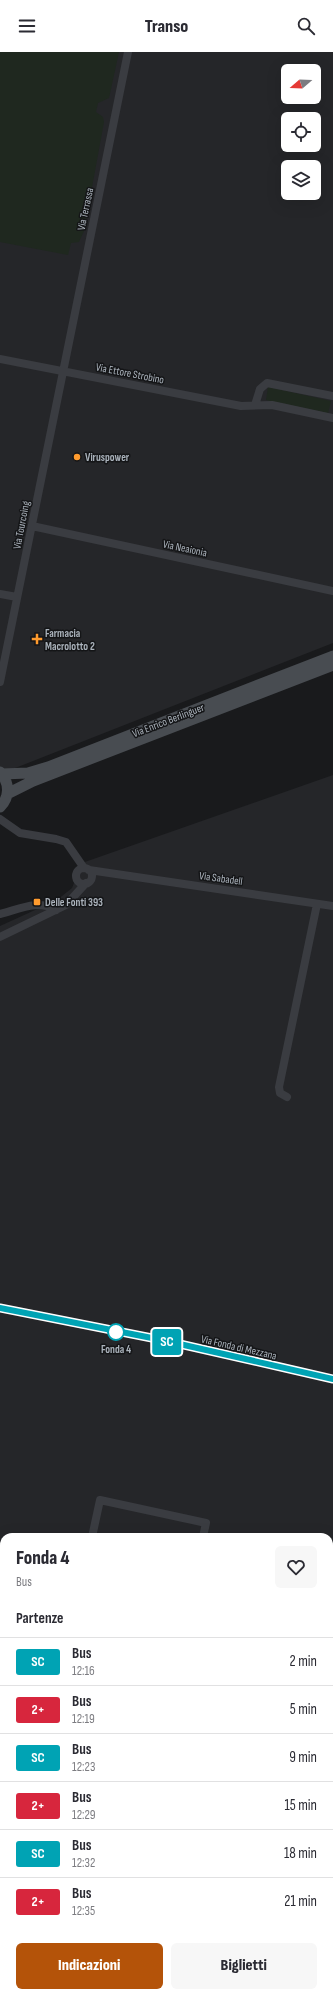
<!DOCTYPE html>
<html lang="it">
<head>
<meta charset="utf-8">
<style>
  :root { --surface:#fff; --page:#f7f7f7; --text:#2b2b33; --muted:#7c7c81; --line:#e1e1e2; --accent:#b45309 }
  body { margin:0; font-family:"Sofia Sans Condensed",sans-serif; background:var(--page); color:var(--text); height:100vh; display:flex; flex-direction:column; font-size:15px; white-space:nowrap }
  * { box-sizing:border-box; margin:0 }
  p { font-size:13px; color:var(--muted) }
  .icon { flex:none; width:22px; height:22px; fill:none; stroke:currentColor; stroke-width:2; stroke-linecap:round; stroke-linejoin:round }
  .map { position:relative; flex:1; overflow:hidden }
  .details { position:absolute; left:0px; top:1481px; width:333px; height:464px; display:flex; flex-direction:column; background:var(--surface); border-radius:12px 12px 0 0; box-shadow:0 4px 16px #0002 }
  .details>* { flex:none }
  .badge { padding:0 8px; border-radius:3px; font-size:14px; line-height:26px }
  .needle { width:26px; rotate:251deg }
  .fabs { position:absolute; left:281px; top:12px; display:grid; gap:8px }
  .fabs a { display:grid; place-items:center; width:40px; height:40px; border-radius:6px; background:var(--surface); box-shadow:0 4px 16px #0002; font-size:20px }
  .map>.badge { position:absolute; translate:-50% -50%; box-shadow:0 0 0 2px #fff }
  h2 { padding:0 16px; font-size:15px; line-height:36px }
  .round { display:grid; place-items:center; flex:none; width:42px; height:42px; border-radius:6px; background:var(--page) }
  .summary { display:flex; align-items:center; justify-content:space-between; height:68px; padding:0 16px }
  h1 { font-size:19px; font-weight:800; line-height:30px }
  .button { display:flex; gap:8px; margin-top:auto; padding:8px 16px }
  .button a { flex:1; height:46px; border-radius:6px; background:var(--accent); color:#fff; font-size:16px; font-weight:800; line-height:46px; text-align:center }
  .button a+a { background:var(--page); color:var(--text) }
  ul { padding:0; list-style:none }
  li { display:flex; align-items:center; gap:12px; height:48px; padding:0 16px; border-top:1px solid var(--line) }
  li div { flex:1 }
  li b { display:block; font-size:15px }
  li em { font-style:normal }
  li .badge { min-width:44px; font-weight:700; text-align:center }
  header { display:flex; justify-content:space-between; align-items:center; height:52px; padding:0 16px; background:var(--surface); font-size:18px; font-weight:800 }
  .map>svg:first-child { display:block }
  .built { fill:#252629; fill-rule:evenodd }
  .green { fill:#1f281f }
  .lines { fill:none; stroke-linecap:round; stroke-linejoin:round }
  .street { stroke:#3a3c41; stroke-width:8 }
  .secondary { stroke:#484c51; stroke-width:11 }
  .line-casing { stroke:#fff; stroke-width:9 }
  .line { stroke:#00a3b4; stroke-width:6 }
  .poi-dot { fill:#ff9b2e; stroke:#141517; stroke-width:1.5 }
  .stop-dot { fill:#fff; stroke:#00a3b4; stroke-width:2 }
  .labels { text-anchor:middle; stroke-width:3; stroke-linejoin:round; paint-order:stroke }
  .street-label { font-size:11px; fill:#abb3bc; stroke:#141517 }
  .poi-label { font-size:11px; font-weight:bold; fill:#abb3bc; stroke:#141517; text-anchor:start }
  .stop-label { font-size:11px; font-weight:bold; fill:#abb3bc; stroke:#141517 }
</style>
</head>
<body>
<header><svg class="icon" aria-label="menu" viewBox="0 0 24 24"><path d="M4 6h16M4 12h16M4 18h16"/></svg>Transo<svg class="icon" aria-label="search" viewBox="0 0 24 24"><circle cx="10" cy="10" r="6"/><path d="M15 15l6 6"/></svg></header>
<div class="map">
<svg width="333" height="1945" viewBox="0 0 333 1945">
  <rect width="100%" height="100%" fill="#191a1c"/>
  <path class="built" d="M 0,0 L 333,0 L 333,591 L 0,722 ZM 288,19 L 314,19 L 314,45 L 288,45 ZM 288,67 L 314,67 L 314,93 L 288,93 ZM 288,115 L 314,115 L 314,141 L 288,141 Z
    M 333,723 L 333,1633 L 329,1648 L 329,1485 L 4,1485 L 4,1775 L 0,1795 L 0,874 L 57,848 L 72,836 L 82,811 Z
    M 0,1798 L 4,1798 L 4,1941 L 170,1941 L 169,1945 L 0,1945 Z"/>
  <path class="green" d="M 0,0 L 119,0 L 109,46 L 98,51 L 96,60 L 103,65 L 104,70 L 84,179 L 79,190 L 71,191 L 68,203 L 0,190 Z
    M 268,335 L 331,349 L 328,361 L 266,348 Z
    M 0,1612 L 4,1618 L 4,1662 L 0,1661 Z"/>
  <g class="lines">
    <path class="street" d="M 0,307 L 241,354 L 272,353 L 333,366
      M 255,353 L 260,337 L 267,331 L 333,344
      M 32,474 L 333,539
      M 0,542 L 17,545
      M 0,630 L 128,0
      M 0,767 L 20,781 L 56,787 L 66,790 L 84,816
      M76 824a8 8 0 1 1 16 0a8 8 0 1 1-16 0Z
      M 89,818 L 333,854
      M 0,862 C 20,857 37,847 56,858
      M 0,885 L 66,853 L 86,831
      M 287,1045 L 280,1041 L 279,1035 L 317,852
      M 0,1256 L 162,1288 L 333,1327
      M 92,1485 L 100,1448 L 206,1471 L 203,1485
      M 0,1606 L 4,1612
      M 0,1666 L 4,1667
      M 329,1906 L 333,1895
      M 174,1945 L 175,1941
      M 315,1945 L 316,1941"/>
    <path class="secondary" d="M 0,720 C 10,731 10,745 0,755
      M 2,722 L 28,721 L 48,715 L 333,604
      M 7,742 L 33,729 L 333,613"/>
  </g>
  <g class="lines">
    <g class="line-casing">
      <path id="line" d="M 0,1256 L 162,1288 L 333,1327"/>
    </g>
    <use href="#line" class="line"/>
  </g>
  <g class="poi-dot">
    <circle cx="77" cy="405" r="4"/>
    <path d="M35 581h4v4h4v4h-4v4h-4v-4h-4v-4h4z"/>
    <rect x="33" y="846" width="8" height="8" rx="2"/>
  </g>
  <circle class="stop-dot" cx="116" cy="1280" r="8"/>
  <g class="labels">
    <g class="street-label">
      <text transform="translate(85 157) rotate(-78)" y="4">Via Terrassa</text>
      <text transform="translate(130 321) rotate(11)" y="4">Via Ettore Strobino</text>
      <text transform="translate(21 473) rotate(-79)" y="4">Via Tourcoing</text>
      <text transform="translate(185 496) rotate(12)" y="4">Via Neaionia</text>
      <text transform="translate(168 668) rotate(-21)" y="4">Via Enrico Berlinguer</text>
      <text transform="translate(221 826) rotate(8)" y="4">Via Sabadell</text>
      <text transform="translate(239 1295) rotate(13)" y="4">Via Fonda di Mezzana</text>
    </g>
    <g class="poi-label">
      <text x="85" y="409">Viruspower</text>
      <text x="45" y="585">Farmacia<tspan x="45" dy="13">Macrolotto 2</tspan></text>
      <text x="45" y="854">Delle Fonti 393</text>
    </g>
    <g class="stop-label">
      <text x="116" y="1301">Fonda 4</text>
    </g>
  </g>
</svg>
<div class="fabs">
<a><svg class="needle" viewBox="-14 -14 28 28"><path d="M0-13l5 13h-10z" fill="#e53935"/><path d="M0 13l5-13h-10z" fill="#7c7c81"/></svg></a>
<a><svg class="icon" aria-label="locate" viewBox="0 0 24 24"><circle cx="12" cy="12" r="6"/><path d="M12 2v4M12 18v4M2 12h4M18 12h4"/></svg></a>
<a><svg class="icon" aria-label="layers" viewBox="0 0 24 24"><path d="M12 4l9 5-9 5-9-5zM3 14l9 5 9-5"/></svg></a>
</div>
<b class="badge" style="left:167px;top:1290px;background:#00a3b4;color:#fff">SC</b>
<section class="details">
<div class="summary"><div><h1>Fonda 4</h1><p>Bus</p></div><a class="round"><svg class="icon" aria-label="heart" viewBox="0 0 24 24"><path d="M12 20l-8-8c-3-5 5-10 8-4 3-6 11-1 8 4z"/></svg></a></div>
<h2>Partenze</h2>
<ul>
<li><span class="badge" style="background:#00a3b4;color:#fff">SC</span><div><b>Bus</b><p>12:16</p></div><em>2 min</em></li>
<li><span class="badge" style="background:#d7263d;color:#fff">2+</span><div><b>Bus</b><p>12:19</p></div><em>5 min</em></li>
<li><span class="badge" style="background:#00a3b4;color:#fff">SC</span><div><b>Bus</b><p>12:23</p></div><em>9 min</em></li>
<li><span class="badge" style="background:#d7263d;color:#fff">2+</span><div><b>Bus</b><p>12:29</p></div><em>15 min</em></li>
<li><span class="badge" style="background:#00a3b4;color:#fff">SC</span><div><b>Bus</b><p>12:32</p></div><em>18 min</em></li>
<li><span class="badge" style="background:#d7263d;color:#fff">2+</span><div><b>Bus</b><p>12:35</p></div><em>21 min</em></li>
</ul>
<div class="button"><a>Indicazioni</a><a>Biglietti</a></div>
</section>
</div>
</body>
</html>
